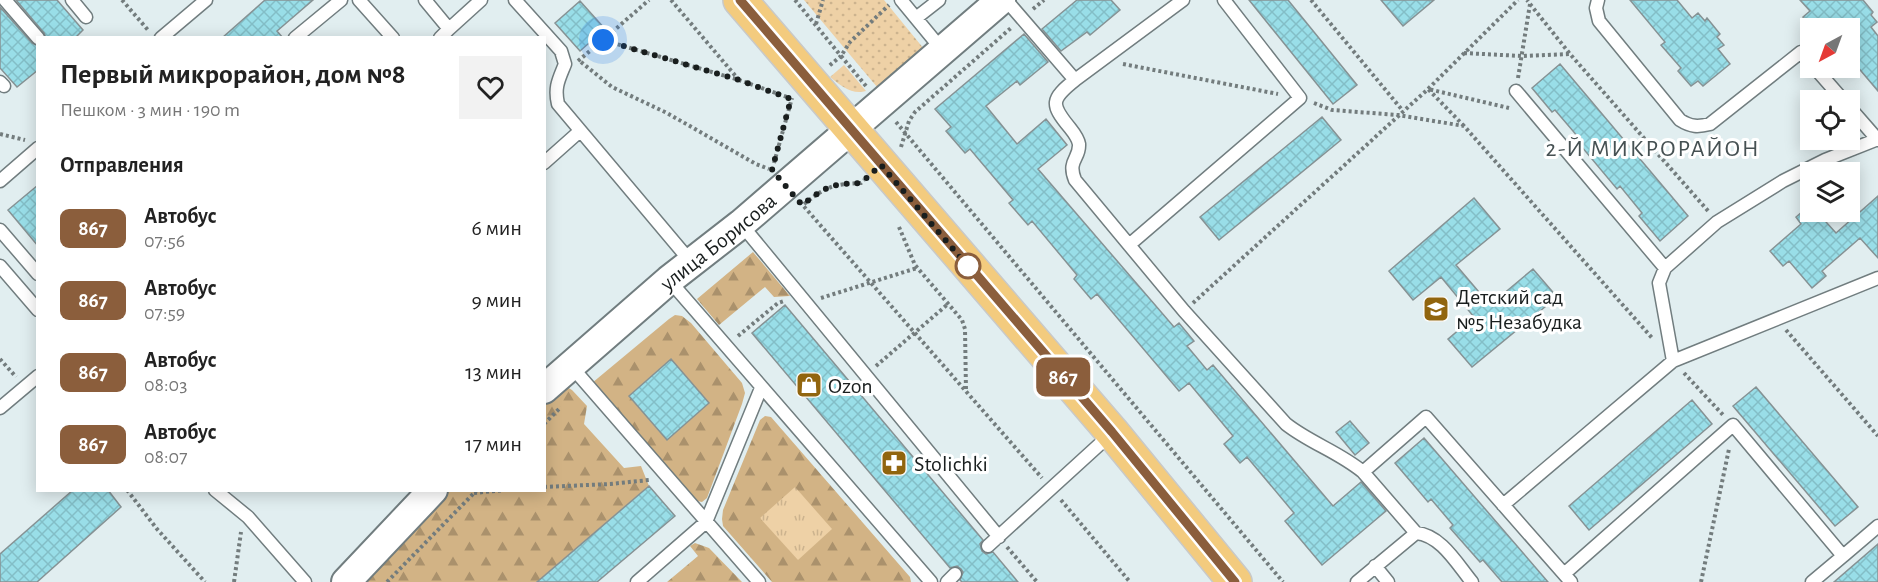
<!DOCTYPE html>
<html lang="ru">
<head>
<meta charset="utf-8">
<style>
  :root { --surface:#fff; --page:#f2f2f2; --text:#222; --muted:#767676 }
  body { margin:0; font-family:"Alegreya Sans",sans-serif; background:var(--page); color:var(--text); height:100vh; display:flex; flex-direction:column; font-size:22px; white-space:nowrap }
  * { box-sizing:border-box; margin:0 }
  p { font-size:20px; color:var(--muted) }
  .icon { flex:none; width:33px; height:33px; fill:none; stroke:currentColor; stroke-width:2; stroke-linecap:round; stroke-linejoin:round }
  .map { position:relative; flex:1; overflow:hidden }
  .panel { position:absolute; left:36px; top:36px; width:510px; height:456px; display:flex; flex-direction:column; background:var(--surface); border-radius:0px; box-shadow:0 3px 15px #0003 }
  .panel>* { flex:none }
  .badge { padding:0 12px; border-radius:9px; font-size:21px; line-height:39px }
  .needle { width:39px; rotate:221deg }
  .buttons { position:absolute; left:1800px; top:18px; display:grid; gap:12px }
  .buttons a { display:grid; place-items:center; width:60px; height:60px; border-radius:0px; background:var(--surface); box-shadow:0 3px 15px #0003; font-size:30px }
  .you { position:absolute; width:30px; height:30px; margin:-15px; border:4px solid #fff; border-radius:50%; background:#1a73e8; box-shadow:0 0 0 9px #1a73e833 }
  .map>.badge { position:absolute; translate:-50% -50%; box-shadow:0 0 0 3px #fff }
  h2 { padding:0 24px; font-size:22px; line-height:54px }
  .round { display:grid; place-items:center; flex:none; width:63px; height:63px; border-radius:0px; background:var(--page) }
  .head { display:flex; align-items:center; justify-content:space-between; height:102px; padding:0 24px }
  h1 { font-size:28px; font-weight:600; line-height:45px }
  ul { padding:0; list-style:none }
  li { display:flex; align-items:center; gap:18px; height:72px; padding:0 24px }
  li div { flex:1 }
  li b { display:block; font-size:22px }
  li em { font-style:normal }
  li .badge { min-width:66px; font-weight:700; text-align:center }
  .map>svg:first-child { display:block }
  .grass { fill:url(#grass-dots) }
  .forest { fill:url(#forest-firs) }
  .park { fill:url(#park-tufts) }
  .building { fill:url(#building-cross-hatch); stroke:#869294; stroke-width:1.5 }
  .lines { fill:none; stroke-linecap:round; stroke-linejoin:round }
  .service-casing { stroke:#717d7f; stroke-width:15 }
  .tertiary-casing { stroke:#717d7f; stroke-width:32 }
  .primary-casing { stroke:#c8c9c9; stroke-width:36 }
  .path { stroke:#737c7d; stroke-width:4; stroke-dasharray:3 3; stroke-linecap:butt }
  .service { stroke:#fff; stroke-width:12 }
  .tertiary { stroke:#fff; stroke-width:28 }
  .primary { stroke:#f3cb7e; stroke-width:33 }
  .line-casing { stroke:#fff; stroke-width:14 }
  .line { stroke:#8b5e3c; stroke-width:9 }
  .walk { stroke:#191e1e; stroke-width:6; stroke-dasharray:0 10.8 }
  .stop-dot { fill:#fff; stroke:#8b5e3c; stroke-width:3 }
  .labels { text-anchor:middle; stroke-width:6; stroke-linejoin:round; paint-order:stroke }
  .street-label { font-size:22px; fill:#191e1e; stroke:#fff }
  .poi-label { font-size:22px; fill:#191e1e; stroke:#fff; text-anchor:start }
  .neighbourhood-label { font-size:24px; letter-spacing:1.5px; fill:#465153; stroke:#fff }
</style>
</head>
<body>
<div class="map">
<svg width="1878" height="582" viewBox="0 0 1878 582">
  <defs>
    <pattern id="grass-dots" width="8" height="8" patternUnits="userSpaceOnUse" patternTransform="scale(1.5)"><rect width="8" height="8" fill="#eed1a6"/><path d="M2 2h.1M6 6h.1" fill="none" stroke="#ccb38e" stroke-width="1.8" stroke-linecap="round"/></pattern>
    <pattern id="forest-firs" width="22" height="20" patternUnits="userSpaceOnUse" patternTransform="scale(1.5)"><rect width="22" height="20" fill="#d2b385"/><path d="M5 1l3.5 6h-7zM16 11l3.5 6h-7z" fill="#aa916c"/></pattern>
    <pattern id="park-tufts" width="24" height="20" patternUnits="userSpaceOnUse" patternTransform="scale(1.5)"><rect width="24" height="20" fill="#eed1a6"/><path d="M3 7l-1-3M5 7V3M7 7l1-3M15 17l-1-3M17 17v-4M19 17l1-3" fill="none" stroke="#ccb38e"/></pattern>
    <pattern id="building-cross-hatch" width="8" height="8" patternUnits="userSpaceOnUse" patternTransform="scale(1.5)"><rect width="8" height="8" fill="#99dee8"/><path d="M0 0l8 8M0 8l8-8" fill="none" stroke="#83bec7"/></pattern>
  </defs>
  <rect width="100%" height="100%" fill="#e1eef0"/>
  <path class="grass" d="M 804,0 L 884,0 L 924,49 L 886,83 L 877,87 Z
    M 844,65 L 866,91 C 852,95 841,86 830,77 Z"/>
  <path class="forest" d="M 753,252 L 790,296 L 774,297 L 765,287 L 719,325 L 697,299 Z
    M 675,315 L 682,316 L 691,323 L 742,383 L 745,393 L 742,404 L 707,498 L 702,502 L 697,501 L 691,495 L 592,383 L 669,319 Z
    M 567,387 L 572,390 L 587,406 L 584,424 L 624,468 L 641,466 L 649,486 L 537,582 L 362,582 L 447,491 L 544,490 L 545,400 Z
    M 765,416 L 771,417 L 910,577 L 911,582 L 772,582 L 723,526 L 722,519 L 723,510 L 760,420 Z
    M 695,543 L 709,548 L 742,582 L 667,582 L 698,556 L 690,546 Z"/>
  <path class="park" d="M 795,487 L 832,529 L 798,560 L 760,518 Z"/>
  <path class="building" d="M 16,0 L 57,0 L 83,30 L 75,38 L 46,38 L 44,33 Z
    M 265,0 L 313,0 L 277,31 L 283,38 L 222,38 Z
    M 1077,0 L 1111,0 L 1120,10 L 1090,35 L 1087,32 L 1061,51 L 1042,29 Z
    M 1249,0 L 1288,0 L 1357,85 L 1333,104 Z
    M 1381,0 L 1434,0 L 1403,26 Z
    M 1630,0 L 1677,0 L 1692,18 L 1698,13 L 1705,21 L 1707,18 L 1720,34 L 1717,37 L 1724,45 L 1718,49 L 1730,64 L 1703,86 L 1698,81 L 1691,86 L 1678,71 L 1681,68 L 1661,45 L 1665,42 Z
    M 1800,0 L 1863,0 L 1873,12 L 1871,15 L 1877,22 L 1871,27 L 1878,36 L 1878,91 L 1850,58 L 1850,28 L 1813,28 L 1803,17 L 1810,11 Z
    M 580,1 L 605,29 L 580,51 L 555,23 Z
    M 0,7 L 32,43 L 38,46 L 38,70 L 17,87 L 0,68 Z
    M 1024,34 L 1048,62 L 1020,85 L 1017,81 L 986,106 L 1017,144 L 1046,119 L 1067,145 L 1038,169 L 1174,327 L 1179,323 L 1194,341 L 1187,346 L 1207,370 L 1213,365 L 1333,506 L 1361,482 L 1386,511 L 1322,565 L 1285,521 L 1294,513 L 1247,457 L 1240,463 L 1224,444 L 1233,436 L 1189,383 L 1179,391 L 1097,294 L 1091,299 L 1074,279 L 1077,275 L 1032,221 L 1028,225 L 1009,203 L 1013,200 L 970,149 L 965,153 L 946,131 L 951,127 L 935,109 Z
    M 1560,64 L 1688,216 L 1660,241 L 1639,216 L 1642,213 L 1620,186 L 1617,189 L 1576,140 L 1579,138 L 1555,110 L 1552,112 L 1532,88 Z
    M 1322,117 L 1341,140 L 1219,240 L 1200,217 Z
    M 38,185 L 38,246 L 8,210 Z
    M 1878,196 L 1878,258 L 1860,238 L 1822,271 L 1826,276 L 1812,288 L 1789,261 L 1783,266 L 1770,251 L 1801,224 L 1796,217 L 1810,205 L 1810,212 L 1817,212 L 1836,233 Z
    M 1474,198 L 1500,229 L 1456,265 L 1490,305 L 1533,269 L 1557,297 L 1472,367 L 1448,339 L 1474,317 L 1441,277 L 1413,300 L 1389,271 Z
    M 785,305 L 983,540 L 980,544 L 982,551 L 986,554 L 993,552 L 1018,582 L 962,582 L 960,580 L 963,572 L 961,569 L 957,566 L 950,568 L 752,333 Z
    M 671,359 L 709,403 L 667,440 L 629,396 Z
    M 1756,387 L 1858,507 L 1835,526 L 1733,406 Z
    M 1692,400 L 1712,424 L 1589,530 L 1569,506 Z
    M 1350,421 L 1369,443 L 1355,455 L 1336,432 Z
    M 1424,438 L 1548,582 L 1502,582 L 1483,560 L 1480,562 L 1450,528 L 1453,525 L 1431,499 L 1428,502 L 1395,463 Z
    M 649,486 L 675,516 L 597,582 L 537,582 Z
    M 73,490 L 108,490 L 121,507 L 37,582 L 0,582 L 0,554 Z
    M 1878,544 L 1878,582 L 1834,582 Z"/>
  <g class="lines">
    <g class="service-casing">
      <path id="service" d="M 5,0 L 38,38
        M 72,0 L 86,17
        M 359,0 L 393,38
        M 425,0 L 449,29 L 481,0
        M 515,0 L 561,51 L 565,64 C 559,79 554,87 558,104 L 691,262
        M 901,0 L 943,51
        M 1006,0 L 1075,80 C 1051,99 1050,104 1070,128 C 1074,133 1078,138 1079,144 C 1080,159 1067,160 1075,180 L 1184,311 L 1286,424 C 1310,443 1339,452 1363,472
        M 1598,0 L 1596,8 L 1599,21 L 1680,120 C 1691,127 1698,127 1710,124 L 1801,52 L 1810,63
        M 916,18 L 939,0
        M 161,38 L 206,0
        M 295,38 L 341,0
        M 440,38 L 449,29
        M 1815,68 L 1843,100
        M 1075,80 L 1183,0
        M 0,82 L 4,86
        M 1516,91 L 1665,268
        M 1850,108 L 1878,140
        M 544,163 L 580,131
        M 0,181 L 38,148
        M 741,224 L 999,537
        M 0,230 L 38,274
        M 1129,245 L 1300,98 L 1224,0
        M 0,266 L 38,310
        M 669,280 L 931,582
        M 1673,361 L 1659,283 L 1665,268 L 1717,222 L 1783,181 L 1825,160 L 1878,139
        M 571,366 L 759,582
        M 0,408 L 38,376
        M 215,490 L 248,517 L 305,582
        M 1503,505 L 1673,361 L 1878,278
        M 1416,533 C 1441,535 1457,564 1472,582
        M 988,546 L 1112,433
        M 1843,556 L 1878,526
        M 1375,566 L 1388,582
        M 1564,574 L 1733,425 L 1843,556 L 1812,582
        M 637,582 L 706,522 L 761,388
        M 947,582 L 955,574
        M 1357,582 L 1416,533 L 1363,472 L 1426,417 L 1571,582"/>
    </g>
    <g class="tertiary-casing">
      <g id="tertiary">
        <path id="s1" d="M 544,389 L 669,280 L 741,224 L 1001,0"/>
        <path d="M 346,582 L 433,490"/>
      </g>
    </g>
    <g class="primary-casing">
      <path id="primary" d="M 740,0 L 1112,432 L 1235,582"/>
    </g>
    <path class="path" d="M 122,0 L 148,30
      M 671,0 L 739,80
      M 795,0 L 841,56 L 829,66
      M 1311,0 L 1403,111
      M 1530,4 L 1570,54 L 1709,212
      M 1033,9 L 1044,0
      M 816,24 L 823,0
      M 603,40 L 649,0
      M 1464,53 L 1521,56 L 1569,54
      M 578,61 L 603,40 L 739,80 L 790,98
      M 581,62 L 612,87 L 667,113 L 756,164 L 769,169
      M 1123,64 L 1278,94
      M 1518,78 L 1530,4 L 1527,0
      M 866,86 L 841,56 L 850,42 L 889,5
      M 1314,103 L 1332,110 L 1398,115 L 1464,126 L 1653,339
      M 896,122 L 1283,582
      M 1464,126 L 1428,89 L 1509,108
      M 0,134 L 25,140
      M 901,147 L 909,121 L 915,112 L 1011,28
      M 774,163 L 792,98
      M 800,202 L 1042,478
      M 804,204 C 826,187 832,184 861,183 L 864,180
      M 899,227 L 915,265 L 962,320 L 965,329 L 966,391
      M 821,298 L 917,268
      M 1193,303 L 1428,89 L 1518,0
      M 1786,330 L 1878,436
      M 738,336 L 778,303 L 784,301
      M 0,359 L 16,377
      M 876,366 L 948,304
      M 1684,373 L 1724,416
      M 544,424 L 561,407
      M 544,487 L 610,484 L 649,480
      M 127,490 L 157,529 L 205,582
      M 474,493 L 505,490
      M 1061,500 L 1130,582
      M 1007,547 L 1037,582
      M 234,582 L 241,532
      M 387,582 L 477,490
      M 1701,582 L 1729,449"/>
    <use href="#service" class="service"/>
    <use href="#tertiary" class="tertiary"/>
    <use href="#primary" class="primary"/>
  </g>
  <g class="lines">
    <g class="line-casing">
      <path id="line" d="M 740,0 L 1112,432 L 1235,582"/>
    </g>
    <use href="#line" class="line"/>
    <path class="walk" d="M 603,40 L 739,80 L 791,99 L 772,170 L 802,205 C 826,187 829,184 861,183 L 881,165 L 972,271 L 968,266"/>
  </g>
  <defs>
    <g id="school-square" transform="scale(1.35)"><rect x="-9" y="-9" width="18" height="18" rx="4" fill="#91650e" stroke="#fff"/><path d="M0-5L7-2L0 1L-7-2ZM-4 1L0 2.5L4 1V4Q0 6-4 4Z" fill="#fff"/></g>
    <g id="shop-square" transform="scale(1.35)"><rect x="-9" y="-9" width="18" height="18" rx="4" fill="#91650e" stroke="#fff"/><path d="M-5-2.5h2.3a2.7 3.5 0 0 1 5.4 0H5L5.5 6h-11ZM-1.5-2.5h3a1.5 2.3 0 0 0-3 0Z" fill="#fff"/></g>
    <g id="pharmacy-square" transform="scale(1.35)"><rect x="-9" y="-9" width="18" height="18" rx="4" fill="#91650e" stroke="#fff"/><path d="M-2-6h4v4h4v4h-4v4h-4v-4h-4v-4h4Z" fill="#fff"/></g>
  </defs>
  <g fill-rule="evenodd">
    <use href="#school-square" x="1436" y="309"/>
    <use href="#shop-square" x="809" y="385"/>
    <use href="#pharmacy-square" x="894" y="463"/>
  </g>
  <circle class="stop-dot" cx="968" cy="266" r="12"/>
  <g class="labels">
    <g class="street-label">
      <text dy="8" stroke="none"><textPath href="#s1" startOffset="228">улица Борисова</textPath></text>
    </g>
    <g class="poi-label">
      <text x="1456" y="304">Детский сад<tspan x="1456" dy="25">№5 Незабудка</tspan></text>
      <text x="828" y="393">Ozon</text>
      <text x="914" y="471">Stolichki</text>
    </g>
    <g class="neighbourhood-label">
      <text x="1653" y="156">2-Й МИКРОРАЙОН</text>
    </g>
  </g>
</svg>
<div class="buttons">
<a><svg class="needle" viewBox="-14 -14 28 28"><path d="M0-13l5 13h-10z" fill="#e53935"/><path d="M0 13l5-13h-10z" fill="#767676"/></svg></a>
<a><svg class="icon" aria-label="locate" viewBox="0 0 24 24"><circle cx="12" cy="12" r="6"/><path d="M12 2v4M12 18v4M2 12h4M18 12h4"/></svg></a>
<a><svg class="icon" aria-label="layers" viewBox="0 0 24 24"><path d="M12 4l9 5-9 5-9-5zM3 14l9 5 9-5"/></svg></a>
</div>
<div class="you" style="left:603px;top:40px"></div>
<b class="badge" style="left:1063px;top:377px;background:#8b5e3c;color:#fff">867</b>
<section class="panel">
<div class="head"><div><h1>Первый микрорайон, дом №8</h1><p>Пешком · 3 мин · 190 m</p></div><a class="round"><svg class="icon" aria-label="heart" viewBox="0 0 24 24"><path d="M12 20l-8-8c-3-5 5-10 8-4 3-6 11-1 8 4z"/></svg></a></div>
<h2>Отправления</h2>
<ul>
<li><span class="badge" style="background:#8b5e3c;color:#fff">867</span><div><b>Автобус</b><p>07:56</p></div><em>6 мин</em></li>
<li><span class="badge" style="background:#8b5e3c;color:#fff">867</span><div><b>Автобус</b><p>07:59</p></div><em>9 мин</em></li>
<li><span class="badge" style="background:#8b5e3c;color:#fff">867</span><div><b>Автобус</b><p>08:03</p></div><em>13 мин</em></li>
<li><span class="badge" style="background:#8b5e3c;color:#fff">867</span><div><b>Автобус</b><p>08:07</p></div><em>17 мин</em></li>
</ul>
</section>
</div>
</body>
</html>
